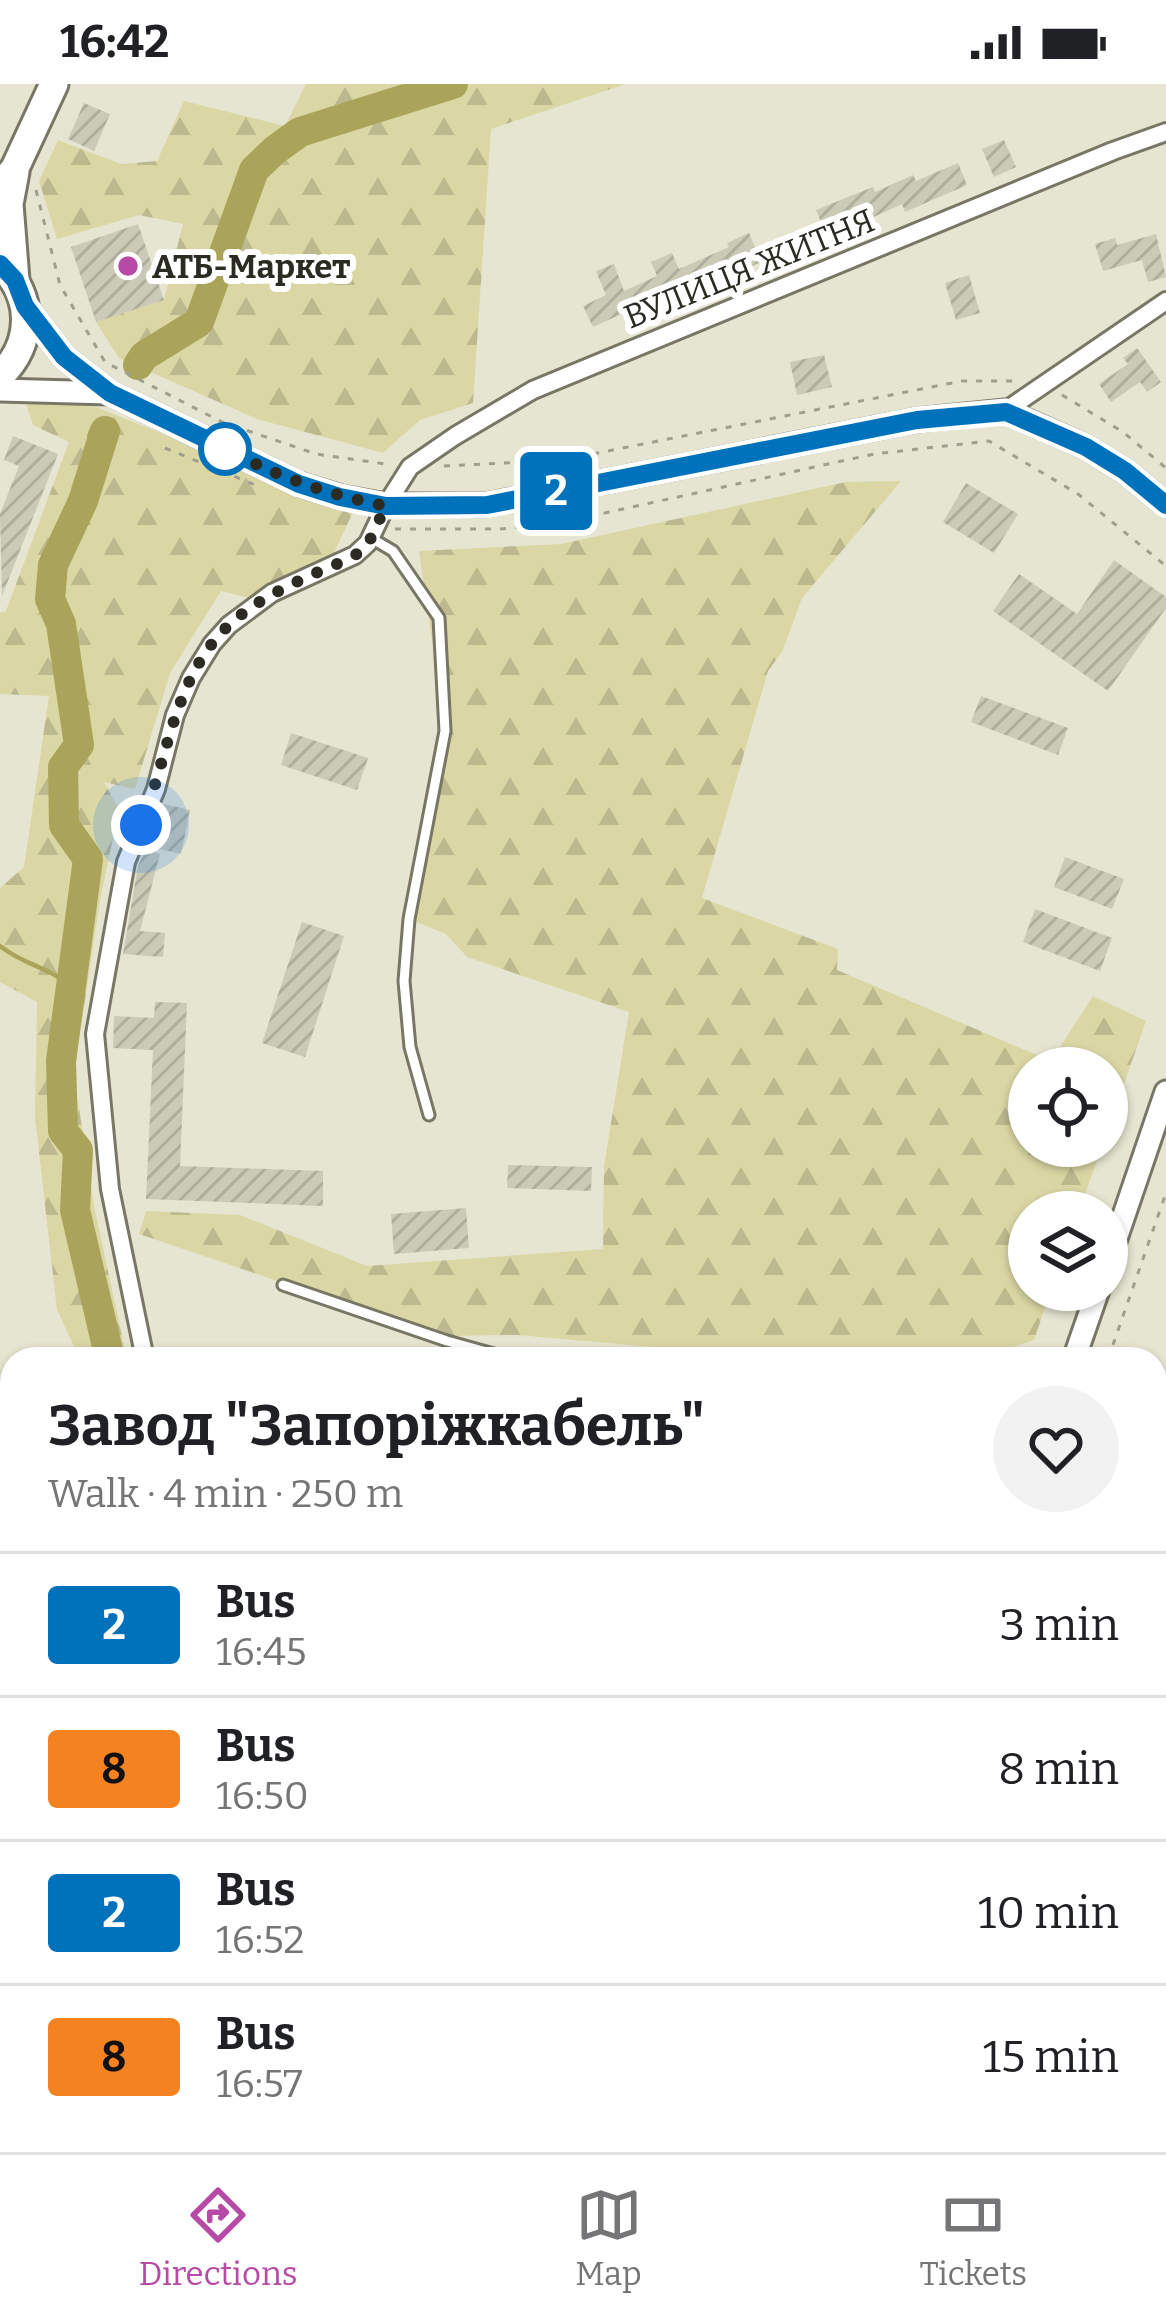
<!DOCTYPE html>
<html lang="en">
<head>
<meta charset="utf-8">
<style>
  :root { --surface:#fff; --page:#f2f2f2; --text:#202124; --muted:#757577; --line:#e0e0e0; --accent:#b749a7 }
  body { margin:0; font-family:Bitter,serif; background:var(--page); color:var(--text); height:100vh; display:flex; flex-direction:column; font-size:45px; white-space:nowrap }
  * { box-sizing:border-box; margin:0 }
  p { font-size:39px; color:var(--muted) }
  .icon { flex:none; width:66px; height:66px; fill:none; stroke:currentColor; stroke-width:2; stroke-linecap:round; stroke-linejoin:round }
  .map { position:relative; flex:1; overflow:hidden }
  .drawer { position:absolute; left:0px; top:1263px; width:1167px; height:807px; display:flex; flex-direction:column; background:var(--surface); border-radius:36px 36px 0 0; box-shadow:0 3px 9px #0004 }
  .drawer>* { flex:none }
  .badge { padding:0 24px; border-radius:9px; font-size:42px; line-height:78px }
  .controls { position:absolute; left:1008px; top:963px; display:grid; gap:24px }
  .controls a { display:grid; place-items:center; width:120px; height:120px; border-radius:50%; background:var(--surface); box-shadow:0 3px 9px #0004; font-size:60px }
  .you { position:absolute; width:60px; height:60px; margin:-30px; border:9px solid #fff; border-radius:50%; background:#1a73e8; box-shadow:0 0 0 18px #1a73e833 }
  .map>.badge { position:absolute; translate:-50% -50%; box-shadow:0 0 0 6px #fff }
  .round { display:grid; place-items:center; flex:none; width:126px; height:126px; border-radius:63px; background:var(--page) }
  .headline { display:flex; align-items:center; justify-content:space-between; height:204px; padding:0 48px }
  h1 { font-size:57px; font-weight:700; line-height:90px }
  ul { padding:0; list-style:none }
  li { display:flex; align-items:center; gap:36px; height:144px; padding:0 48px; border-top:3px solid var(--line) }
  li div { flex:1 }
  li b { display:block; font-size:45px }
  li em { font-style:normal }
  li .badge { min-width:132px; font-weight:700; text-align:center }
  .status { display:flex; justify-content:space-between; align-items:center; height:84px; padding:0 60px; background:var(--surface); direction:ltr }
  .status svg { height:33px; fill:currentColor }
  .tabs { display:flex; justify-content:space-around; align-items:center; height:168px; border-top:3px solid var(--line); background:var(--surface); font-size:33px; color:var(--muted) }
  .tabs a { display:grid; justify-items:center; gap:6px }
  .tabs .on { color:var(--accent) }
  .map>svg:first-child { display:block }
  .forest { fill:url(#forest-firs) }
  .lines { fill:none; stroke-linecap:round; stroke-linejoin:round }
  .stream { stroke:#aaa45b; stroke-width:4.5 }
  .river { stroke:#aaa45b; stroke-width:30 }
  .building { fill:url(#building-hatch) }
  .service-casing { stroke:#787765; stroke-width:15 }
  .minor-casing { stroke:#787765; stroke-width:22 }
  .tertiary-casing { stroke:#787765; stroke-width:27 }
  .primary-casing { stroke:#787765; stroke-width:33 }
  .path { stroke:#a09f8f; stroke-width:3; stroke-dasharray:6 9; stroke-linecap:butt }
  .service { stroke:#fff; stroke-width:9 }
  .minor { stroke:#fff; stroke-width:16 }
  .tertiary { stroke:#fff; stroke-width:21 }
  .primary { stroke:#fff; stroke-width:27 }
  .line-casing { stroke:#fff; stroke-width:27 }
  .line { stroke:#0072bc; stroke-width:18 }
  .walk { stroke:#2c2b23; stroke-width:12; stroke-dasharray:0 21.6 }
  .poi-dot { fill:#b749a7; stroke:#fff; stroke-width:4.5 }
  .stop-dot { fill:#fff; stroke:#0072bc; stroke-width:6 }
  .labels { text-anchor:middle; stroke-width:12; stroke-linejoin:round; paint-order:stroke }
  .poi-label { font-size:33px; font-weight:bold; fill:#2c2b23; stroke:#fff; text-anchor:start }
  .street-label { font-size:33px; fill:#2c2b23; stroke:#fff }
</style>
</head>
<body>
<div class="status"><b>16:42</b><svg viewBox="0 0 49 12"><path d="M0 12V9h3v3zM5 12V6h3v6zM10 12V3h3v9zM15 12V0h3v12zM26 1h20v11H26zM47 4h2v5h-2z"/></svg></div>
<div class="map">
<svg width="1166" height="2068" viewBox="0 0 1166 2068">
  <defs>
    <pattern id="forest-firs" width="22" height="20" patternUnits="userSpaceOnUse" patternTransform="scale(3)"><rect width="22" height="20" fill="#dbd7a5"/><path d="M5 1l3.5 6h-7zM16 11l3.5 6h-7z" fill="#bcb98e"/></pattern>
    <pattern id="building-hatch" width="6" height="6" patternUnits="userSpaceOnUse" patternTransform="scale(3)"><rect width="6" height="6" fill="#cbcab6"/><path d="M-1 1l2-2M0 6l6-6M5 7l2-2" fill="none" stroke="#aeae9c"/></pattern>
  </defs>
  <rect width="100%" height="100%" fill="#e6e5d1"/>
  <path class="forest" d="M 306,0 L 626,0 L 491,45 L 473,319 L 420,336 L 383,369 L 257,335 L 119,274 L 96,238 L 164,216 L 183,140 L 139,131 L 57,155 L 39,97 L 58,56 L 121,80 L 157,77 L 184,17 L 285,42 Z
    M 25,316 L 96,323 L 354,426 L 327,484 L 261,517 L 221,507 L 170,589 L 135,705 L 104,698 L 119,726 L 100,816 L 74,991 L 94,1122 L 127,1275 L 80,1275 L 57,1226 L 35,1033 L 37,918 L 0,898 L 0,804 L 24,783 L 49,612 L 0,610 L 0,529 L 6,527 L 69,358 L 33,341 Z
    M 901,397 L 802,514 L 782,568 L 768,587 L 702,814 L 838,865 L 837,886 L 1051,977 L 1093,912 L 1146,937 L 1107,1048 L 1107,984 L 1029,984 L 1029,1062 L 1102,1062 L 1079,1128 L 1029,1128 L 1029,1206 L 1051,1206 L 1034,1256 L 976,1275 L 789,1275 L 517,1251 L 452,1252 L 378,1231 L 139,1150 L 146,1127 L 240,1131 L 367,1182 L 603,1165 L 604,1082 L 629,928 L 467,873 L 446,850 L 409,835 L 445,647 L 419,467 L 561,460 L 846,398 Z"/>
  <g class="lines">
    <path class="stream" d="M 0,862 C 25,882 46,881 70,902"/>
    <path class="river" d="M 138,281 L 144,272 L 199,238 L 254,86 L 275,66 L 300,48 L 453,0
      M 102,354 L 105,347 L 83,417 L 53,481 L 50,515 L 61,540 L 79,661 L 63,683 L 64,741 L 88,775 L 61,977 L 63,1047 L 78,1066 L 75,1126 L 110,1275
      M 0,1921 L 12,1912"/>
  </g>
  <path class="building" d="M 84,19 L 110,30 L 94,67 L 68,55 Z
    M 1004,56 L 1016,83 L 994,93 L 982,65 Z
    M 958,79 L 967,101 L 905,128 L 902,120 L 828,154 L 816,126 L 873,103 L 875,108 L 913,91 L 916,97 Z
    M 138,140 L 164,216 L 96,238 L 71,163 Z
    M 749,149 L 761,178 L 739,188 L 738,184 L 631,233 L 628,227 L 593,243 L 583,222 L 606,211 L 596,187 L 614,180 L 624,207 L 657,192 L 651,178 L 672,169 L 679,185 L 729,163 L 727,159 Z
    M 1156,150 L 1166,193 L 1148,198 L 1142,176 L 1103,187 L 1095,160 L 1115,154 L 1117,161 Z
    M 969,191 L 980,229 L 956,236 L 945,199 Z
    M 1137,264 L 1161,298 L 1147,308 L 1140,298 L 1111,318 L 1099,300 L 1128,280 L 1123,274 Z
    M 824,271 L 832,303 L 797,311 L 790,278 Z
    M 13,352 L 58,370 L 2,512 L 0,430 L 19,382 L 4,376 Z
    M 966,399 L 1018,430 L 994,469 L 943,438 Z
    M 1114,476 L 1166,513 L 1166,524 L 1108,607 L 993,527 L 1019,490 L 1077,530 Z
    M 981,612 L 1068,644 L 1058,671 L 971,638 Z
    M 291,649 L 368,674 L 357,706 L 281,681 Z
    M 164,720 L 190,726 L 181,770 L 155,764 Z
    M 145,766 L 160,770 L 140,847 L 165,849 L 163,873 L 123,870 L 138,782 Z
    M 1065,773 L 1124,795 L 1112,825 L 1054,803 Z
    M 1035,825 L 1112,854 L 1100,887 L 1023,858 Z
    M 302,838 L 344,852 L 305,973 L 262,959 Z
    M 155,918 L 187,919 L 180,1082 L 323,1087 L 323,1122 L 146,1115 L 153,966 L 113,964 L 114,932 L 154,934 Z
    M 508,1081 L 592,1083 L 591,1107 L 507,1104 Z
    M 466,1124 L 469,1164 L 394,1170 L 391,1130 Z"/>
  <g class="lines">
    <g class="service-casing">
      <path id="service" d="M 371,454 L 393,467 L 439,534 L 445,647 L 409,835 L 404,897 L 410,963 L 429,1031
        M 283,1201 L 447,1257 L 508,1274 L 520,1275"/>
    </g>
    <g class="minor-casing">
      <path id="minor" d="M 1005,327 L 1166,217
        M 145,1275 L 110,1105 L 95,950 L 126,778 L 156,705 L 175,631 L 191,594 L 212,560 L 229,541 L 272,509 L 355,471 L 368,459 L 386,421 L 410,383 L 455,352 L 533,306 L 1113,67 L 1166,48
        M 507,1275 L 508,1274
        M 583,2058 L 614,2068
        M 779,2058 L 794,2068
        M 49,2068 L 52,2058
        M 697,2068 L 707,2058"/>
    </g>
    <g class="tertiary-casing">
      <path id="tertiary" d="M 25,222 L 64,273 L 110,309 L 299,400 L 341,413 L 386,421 L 486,421 L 917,336 L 1005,327 L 1086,363 L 1125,387 L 1166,421
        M 0,306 L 109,309
        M 1107,1181 L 1166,1008
        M 1074,1275 L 1098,1206
        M 799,2068 L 801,2058"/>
    </g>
    <g class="primary-casing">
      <path id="primary" d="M 15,88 L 9,120 L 15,196
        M 0,103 L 15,84 L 54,0
        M 0,180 C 35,213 33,260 0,292"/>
    </g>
    <path class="path" d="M 36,106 L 60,201 L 105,278 L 222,338 L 316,370 L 392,381
      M 1062,311 L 1123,348 L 1166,384
      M 165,364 L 260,403
      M 444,382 L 562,376 L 962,297 L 1020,297
      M 395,445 L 500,445 L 559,439 L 874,370 L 989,357 L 1078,410 L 1166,482
      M 1108,1275 L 1166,1109
      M 0,1957 L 12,1949
      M 827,2068 L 831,2058"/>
    <use href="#service" class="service"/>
    <use href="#minor" class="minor"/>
    <use href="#tertiary" class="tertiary"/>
    <use href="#primary" class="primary"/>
  </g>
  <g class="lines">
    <g class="line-casing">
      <path id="line" d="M 0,180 L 15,196 L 25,222 L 64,273 L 110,309 L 299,400 L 340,413 L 386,422 L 487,421 L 917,336 L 1006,328 L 1086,363 L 1125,387 L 1166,421"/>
    </g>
    <use href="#line" class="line"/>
    <path class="walk" d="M 141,741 C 168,675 174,592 229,541 C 255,517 285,503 316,489 C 332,481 353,476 365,463 C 374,452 379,434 386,422 C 328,411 277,392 225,365"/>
  </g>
  <circle class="poi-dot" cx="128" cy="182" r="12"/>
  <circle class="stop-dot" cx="225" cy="365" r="24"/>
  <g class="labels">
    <g class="poi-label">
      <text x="152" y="194">АТБ-Маркет</text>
    </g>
    <g class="street-label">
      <text transform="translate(749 184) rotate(-22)" y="12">ВУЛИЦЯ ЖИТНЯ</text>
    </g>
  </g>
</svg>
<div class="controls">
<a><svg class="icon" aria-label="locate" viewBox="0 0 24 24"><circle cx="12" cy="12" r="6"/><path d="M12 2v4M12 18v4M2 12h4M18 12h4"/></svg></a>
<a><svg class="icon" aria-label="layers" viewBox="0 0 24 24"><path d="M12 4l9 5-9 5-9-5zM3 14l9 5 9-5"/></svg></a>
</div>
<div class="you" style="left:141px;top:741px"></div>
<b class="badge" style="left:556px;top:407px;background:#0072bc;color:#fff">2</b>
<section class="drawer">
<div class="headline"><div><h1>Завод &quot;Запоріжкабель&quot;</h1><p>Walk · 4 min · 250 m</p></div><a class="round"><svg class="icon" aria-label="heart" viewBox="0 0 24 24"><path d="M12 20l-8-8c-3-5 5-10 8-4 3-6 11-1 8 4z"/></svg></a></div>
<ul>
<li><span class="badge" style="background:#0072bc;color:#fff">2</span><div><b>Bus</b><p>16:45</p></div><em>3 min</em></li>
<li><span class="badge" style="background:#f58220;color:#111">8</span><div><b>Bus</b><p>16:50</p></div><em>8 min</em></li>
<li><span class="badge" style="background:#0072bc;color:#fff">2</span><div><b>Bus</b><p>16:52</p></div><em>10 min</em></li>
<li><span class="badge" style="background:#f58220;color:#111">8</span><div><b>Bus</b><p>16:57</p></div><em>15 min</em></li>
</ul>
</section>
</div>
<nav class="tabs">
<a class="on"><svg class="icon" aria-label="directions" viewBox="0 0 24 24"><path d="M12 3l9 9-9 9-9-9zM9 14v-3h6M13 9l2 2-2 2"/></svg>Directions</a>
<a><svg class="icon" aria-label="map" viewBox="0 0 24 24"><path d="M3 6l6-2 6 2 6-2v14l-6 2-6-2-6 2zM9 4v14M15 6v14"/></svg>Map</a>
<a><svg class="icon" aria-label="tickets" viewBox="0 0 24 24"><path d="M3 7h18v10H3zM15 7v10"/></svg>Tickets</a>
</nav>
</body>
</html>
